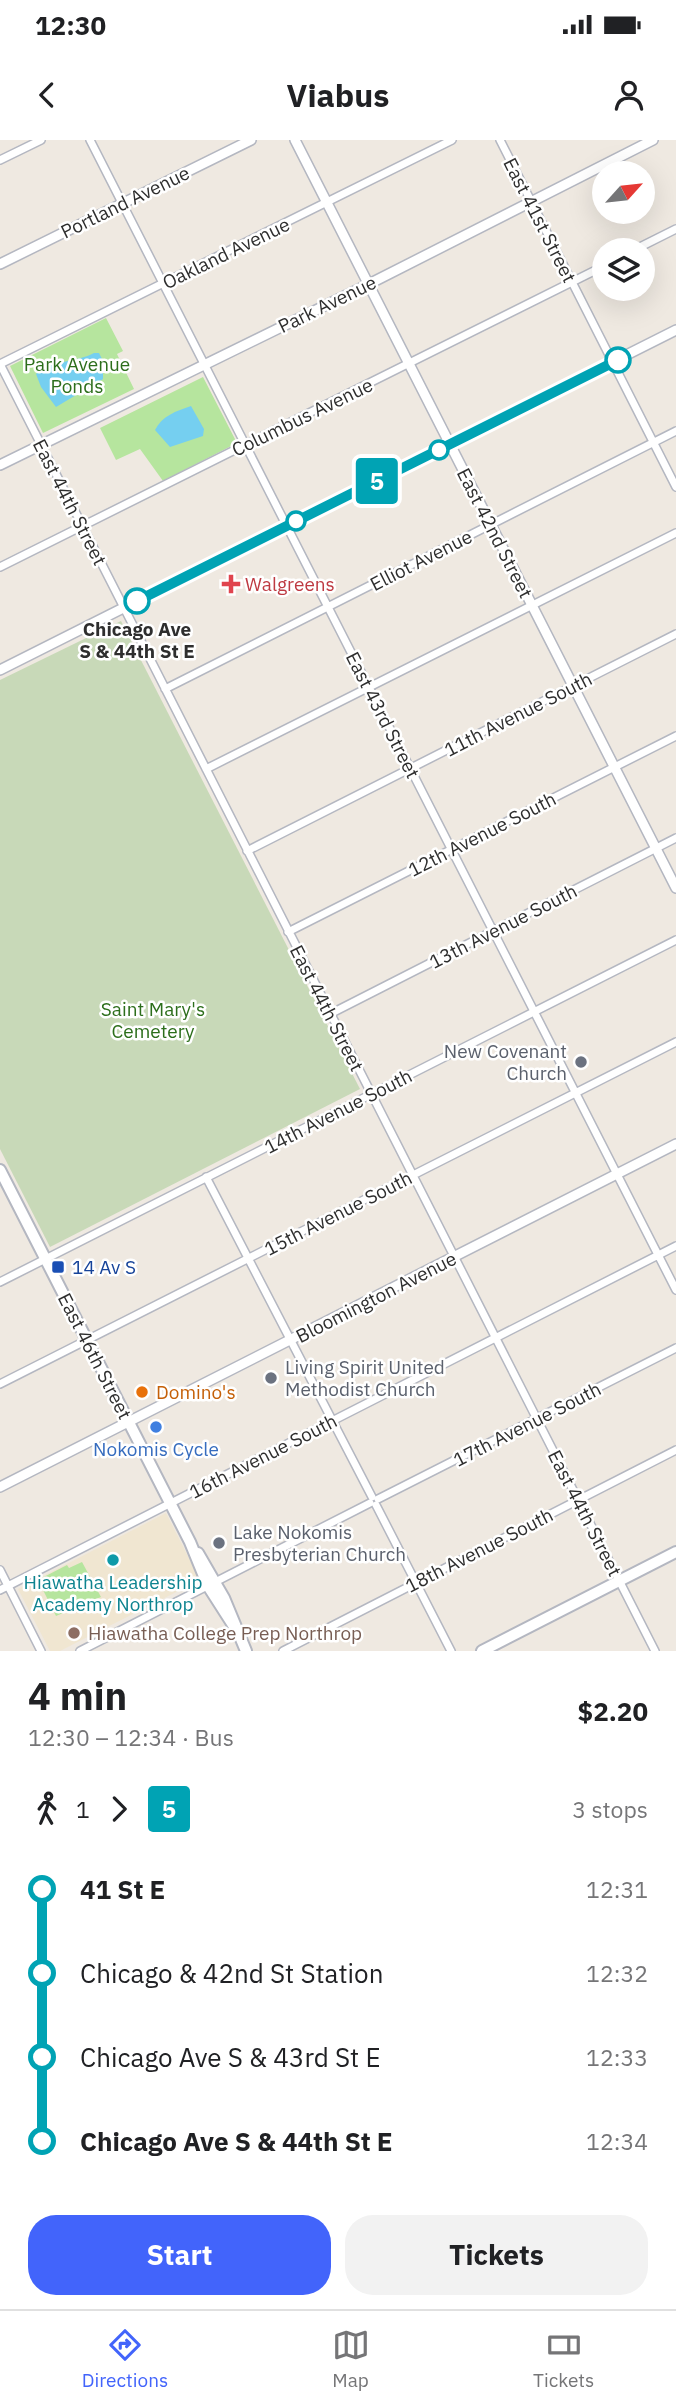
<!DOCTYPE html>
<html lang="en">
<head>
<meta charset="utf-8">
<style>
  :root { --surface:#fff; --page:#f2f2f2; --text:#202124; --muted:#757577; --line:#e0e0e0; --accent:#4264fb }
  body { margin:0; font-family:"IBM Plex Sans",sans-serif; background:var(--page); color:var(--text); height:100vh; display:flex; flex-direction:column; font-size:26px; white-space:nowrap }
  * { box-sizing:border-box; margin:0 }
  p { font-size:23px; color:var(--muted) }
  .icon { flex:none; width:38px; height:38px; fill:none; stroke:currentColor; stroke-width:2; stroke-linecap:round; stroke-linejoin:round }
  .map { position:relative; height:1511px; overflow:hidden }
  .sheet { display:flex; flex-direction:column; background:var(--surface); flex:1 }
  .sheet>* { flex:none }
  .badge { padding:0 14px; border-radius:5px; font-size:24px; line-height:46px }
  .needle { width:46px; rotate:63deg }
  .tools { position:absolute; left:592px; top:21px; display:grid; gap:14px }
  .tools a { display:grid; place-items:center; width:63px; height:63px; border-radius:50%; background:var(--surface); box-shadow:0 7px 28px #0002; font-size:35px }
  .map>.badge { position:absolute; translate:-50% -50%; box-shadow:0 0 0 4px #fff }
  .legs { display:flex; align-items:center; gap:10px; height:77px; padding:0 28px; font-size:23px }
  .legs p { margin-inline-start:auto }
  .headline { display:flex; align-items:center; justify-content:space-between; height:119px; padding:0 28px }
  h1 { font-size:38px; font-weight:800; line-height:52px }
  .primary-button { display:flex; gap:14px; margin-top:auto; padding:14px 28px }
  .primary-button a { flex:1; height:80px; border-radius:28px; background:var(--accent); color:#fff; font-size:28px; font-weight:800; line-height:80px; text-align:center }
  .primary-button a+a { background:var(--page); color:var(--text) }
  ul { padding:0 28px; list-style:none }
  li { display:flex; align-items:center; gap:24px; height:84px; font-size:26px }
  li i { display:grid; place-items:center; width:10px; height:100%; margin:0 9px; background:currentColor }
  li i::after { content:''; width:18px; height:18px; margin:-9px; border:5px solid; border-radius:50%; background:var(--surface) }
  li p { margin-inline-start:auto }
  li:first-child i { background:linear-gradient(#0000 50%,currentColor 0) }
  li:last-child i { background:linear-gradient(currentColor 50%,#0000 0) }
  .status { display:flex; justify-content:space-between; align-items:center; height:49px; padding:0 35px; background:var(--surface); direction:ltr }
  .status svg { height:19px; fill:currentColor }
  header { display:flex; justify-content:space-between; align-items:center; height:91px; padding:0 28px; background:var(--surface); font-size:32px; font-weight:800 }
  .dock { display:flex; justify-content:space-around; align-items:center; height:98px; border-top:2px solid var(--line); background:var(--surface); font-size:19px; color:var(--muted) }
  .dock a { display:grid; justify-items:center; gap:4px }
  .dock .current { color:var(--accent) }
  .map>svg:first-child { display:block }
  .education { fill:#f0e6d1 }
  .green { fill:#b6e59e }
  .cemetery { fill:#c8d9b8 }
  .water { fill:#75cff0 }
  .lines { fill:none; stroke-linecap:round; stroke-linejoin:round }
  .minor-casing { stroke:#b4b7c1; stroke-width:10 }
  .tertiary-casing { stroke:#b4b7c1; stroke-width:12 }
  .secondary-casing { stroke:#b4b7c1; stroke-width:14 }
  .minor { stroke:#fff; stroke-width:7 }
  .tertiary { stroke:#fff; stroke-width:9 }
  .secondary { stroke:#fff; stroke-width:10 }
  .line-1-casing { stroke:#fff; stroke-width:16 }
  .line-1 { stroke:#00a3b4; stroke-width:10 }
  .stop-1-dot { fill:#fff; stroke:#00a3b4; stroke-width:3.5 }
  .health-dot { fill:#e0444e; stroke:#fff; stroke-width:2.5 }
  .worship-dot { fill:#6b7280; stroke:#fff; stroke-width:2.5 }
  .transit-dot { fill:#1a4fb4; stroke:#fff; stroke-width:2.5 }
  .food-dot { fill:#e8710a; stroke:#fff; stroke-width:2.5 }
  .shop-dot { fill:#3f7fe0; stroke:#fff; stroke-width:2.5 }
  .culture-dot { fill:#0f9aa8; stroke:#fff; stroke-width:2.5 }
  .education-dot { fill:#8d6e63; stroke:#fff; stroke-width:2.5 }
  .labels { text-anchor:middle; stroke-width:5; stroke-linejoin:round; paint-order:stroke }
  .street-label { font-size:19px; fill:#2e2e2e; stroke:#fff }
  .park-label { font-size:19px; fill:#2c6e1b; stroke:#fff }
  .health-label { font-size:19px; fill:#be3a42; stroke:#fff; text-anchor:start }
  .stop-label { font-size:19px; font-weight:bold; fill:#2e2e2e; stroke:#fff }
  .worship-label { font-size:19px; fill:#5b616d; stroke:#fff; text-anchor:start }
  .transit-label { font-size:19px; fill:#164399; stroke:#fff; text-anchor:start }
  .food-label { font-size:19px; fill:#c56008; stroke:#fff; text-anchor:start }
  .shop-label { font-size:19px; fill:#366cbe; stroke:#fff }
  .culture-label { font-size:19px; fill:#0d838f; stroke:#fff }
  .education-label { font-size:19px; fill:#785e54; stroke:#fff; text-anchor:start }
</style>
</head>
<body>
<div class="status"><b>12:30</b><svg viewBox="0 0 49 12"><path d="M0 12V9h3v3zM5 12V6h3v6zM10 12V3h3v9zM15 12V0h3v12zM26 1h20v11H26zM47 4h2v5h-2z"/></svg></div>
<header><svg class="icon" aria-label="back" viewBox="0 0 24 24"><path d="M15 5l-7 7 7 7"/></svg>Viabus<svg class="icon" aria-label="person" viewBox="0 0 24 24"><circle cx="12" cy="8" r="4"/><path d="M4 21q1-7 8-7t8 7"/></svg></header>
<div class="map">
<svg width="676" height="1511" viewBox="0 0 676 1511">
  <rect width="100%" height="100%" fill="#efe9e1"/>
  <path class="education" d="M 166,1373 L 200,1440 L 60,1511 L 50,1511 L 18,1449 Z"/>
  <path class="green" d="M 106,178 L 123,211 L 117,214 L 134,249 L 43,293 L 10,226 Z
    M 203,237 L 237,303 L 163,341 L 140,309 L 116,320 L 100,288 Z
    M 82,1422 L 101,1457 L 56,1476 L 38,1440 L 67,1425 L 69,1428 Z"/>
  <path class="cemetery" d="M 121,481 L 360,949 L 50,1107 L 0,1009 L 0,540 Z"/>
  <path class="water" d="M 94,213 L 99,213 L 103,221 L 103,239 L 56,267 L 41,247 L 36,234 C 54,219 75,223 94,213 Z
    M 191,266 L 204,289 L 203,296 L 170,307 L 155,290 C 162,276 176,271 191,266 Z"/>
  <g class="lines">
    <g class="minor-casing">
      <path id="minor" d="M 90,0 L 676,1150
        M 500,0 L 676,347
        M 0,20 L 41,0
        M 634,110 L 676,89
        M 0,224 L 655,1511
        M 0,224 L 452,0
        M 0,427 L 604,126
        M 165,549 L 676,291
        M 206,629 L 676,393
        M 247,711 L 676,494
        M 288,792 L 676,596
        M 330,874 L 676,698
        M 206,1037 L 372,1357
        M 0,1142 L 676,800
        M 0,1244 L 676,902
        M 378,1359 L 676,1208
        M 376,1365 L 451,1511
        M 0,1430 L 41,1511
        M 0,1450 L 676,1106
        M 80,1511 L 370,1363
        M 283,1511 L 676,1310"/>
    </g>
    <g class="tertiary-casing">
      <path id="tertiary" d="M 295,0 L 676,748
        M 0,124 L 251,0
        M 0,325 L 369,144 L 653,0
        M 0,530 L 676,190
        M 0,1347 L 676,1004"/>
    </g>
    <g class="secondary-casing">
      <path id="secondary" d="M 0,1030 L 190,1402 L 208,1446 L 233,1485
        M 198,1413 L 224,1458 L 246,1511
        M 482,1511 L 676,1412"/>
    </g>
    <use href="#minor" class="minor"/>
    <use href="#tertiary" class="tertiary"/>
    <use href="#secondary" class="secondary"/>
  </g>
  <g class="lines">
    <g class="line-1-casing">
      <path id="line-1" d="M 137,461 L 618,220"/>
    </g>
    <use href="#line-1" class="line-1"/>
  </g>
  <g class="stop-1-dot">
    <circle cx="618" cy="220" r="12"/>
    <circle cx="439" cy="310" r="9"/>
    <circle cx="296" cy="381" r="9"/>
    <circle cx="137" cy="461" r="12"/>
  </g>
  <path class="health-dot" d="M227.5 433.5h7v7h7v7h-7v7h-7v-7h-7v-7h7z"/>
  <g class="worship-dot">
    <circle cx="581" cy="922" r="7"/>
    <circle cx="271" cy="1238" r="7"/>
    <circle cx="219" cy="1403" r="7"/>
  </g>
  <rect class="transit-dot" x="51" y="1120" width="14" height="14" rx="3.5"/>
  <circle class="food-dot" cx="142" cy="1252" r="7"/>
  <circle class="shop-dot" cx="156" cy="1287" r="7"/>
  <circle class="culture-dot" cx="113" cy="1420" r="7"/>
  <circle class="education-dot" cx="74" cy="1493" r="7"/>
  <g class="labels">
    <g class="street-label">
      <text transform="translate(125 62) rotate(-26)" y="7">Portland Avenue</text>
      <text transform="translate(540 80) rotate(63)" y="7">East 41st Street</text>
      <text transform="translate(226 113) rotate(-26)" y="7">Oakland Avenue</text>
      <text transform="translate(327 164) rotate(-26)" y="7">Park Avenue</text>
      <text transform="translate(302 277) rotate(-26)" y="7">Columbus Avenue</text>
      <text transform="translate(70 362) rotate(63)" y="7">East 44th Street</text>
      <text transform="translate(495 393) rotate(63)" y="7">East 42nd Street</text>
      <text transform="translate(421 420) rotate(-27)" y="7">Elliot Avenue</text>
      <text transform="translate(518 574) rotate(-27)" y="7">11th Avenue South</text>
      <text transform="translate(383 575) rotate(63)" y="7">East 43rd Street</text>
      <text transform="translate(482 694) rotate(-27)" y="7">12th Avenue South</text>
      <text transform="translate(503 786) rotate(-27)" y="7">13th Avenue South</text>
      <text transform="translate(327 868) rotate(63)" y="7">East 44th Street</text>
      <text transform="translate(338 971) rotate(-27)" y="7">14th Avenue South</text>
      <text transform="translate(338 1073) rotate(-27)" y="7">15th Avenue South</text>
      <text transform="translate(376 1157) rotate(-27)" y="7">Bloomington Avenue</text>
      <text transform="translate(95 1216) rotate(63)" y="7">East 46th Street</text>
      <text transform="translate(527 1284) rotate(-27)" y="7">17th Avenue South</text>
      <text transform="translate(263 1316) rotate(-27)" y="7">16th Avenue South</text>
      <text transform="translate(585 1373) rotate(63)" y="7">East 44th Street</text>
      <text transform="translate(479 1410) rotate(-27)" y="7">18th Avenue South</text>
    </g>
    <g class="park-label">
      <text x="77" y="231">Park Avenue<tspan x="77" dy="22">Ponds</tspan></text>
      <text x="153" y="876">Saint Mary's<tspan x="153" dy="22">Cemetery</tspan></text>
    </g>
    <g class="health-label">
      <text x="245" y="451">Walgreens</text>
    </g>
    <g class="stop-label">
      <text x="137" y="496">Chicago Ave<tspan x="137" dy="22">S &amp; 44th St E</tspan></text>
    </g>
    <g class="worship-label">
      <text x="567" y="918" text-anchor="end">New Covenant<tspan x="567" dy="22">Church</tspan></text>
      <text x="285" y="1234">Living Spirit United<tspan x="285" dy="22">Methodist Church</tspan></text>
      <text x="233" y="1399">Lake Nokomis<tspan x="233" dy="22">Presbyterian Church</tspan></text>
    </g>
    <g class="transit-label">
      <text x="72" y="1134">14 Av S</text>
    </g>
    <g class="food-label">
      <text x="156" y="1259">Domino's</text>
    </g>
    <g class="shop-label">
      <text x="156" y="1316">Nokomis Cycle</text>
    </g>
    <g class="culture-label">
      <text x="113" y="1449">Hiawatha Leadership<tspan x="113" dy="22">Academy Northrop</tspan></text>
    </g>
    <g class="education-label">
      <text x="88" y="1500">Hiawatha College Prep Northrop</text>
    </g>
  </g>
</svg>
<div class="tools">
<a><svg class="needle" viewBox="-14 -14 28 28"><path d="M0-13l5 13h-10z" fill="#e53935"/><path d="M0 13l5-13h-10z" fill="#757577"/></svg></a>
<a><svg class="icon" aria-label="layers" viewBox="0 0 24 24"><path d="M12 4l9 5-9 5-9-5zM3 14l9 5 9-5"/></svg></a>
</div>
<b class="badge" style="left:377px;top:341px;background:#00a3b4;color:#fff">5</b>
</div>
<section class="sheet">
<div class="headline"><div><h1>4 min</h1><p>12:30 – 12:34 · Bus</p></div><b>$2.20</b></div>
<div class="legs"><svg class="icon" aria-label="walk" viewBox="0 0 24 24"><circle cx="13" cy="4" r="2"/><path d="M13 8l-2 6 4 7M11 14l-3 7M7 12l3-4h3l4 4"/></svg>1<svg class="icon" aria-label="forward" viewBox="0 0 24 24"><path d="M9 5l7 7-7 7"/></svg><b class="badge" style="background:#00a3b4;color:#fff">5</b><p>3 stops</p></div>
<ul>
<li><i style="color:#00a3b4"></i><b>41 St E</b><p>12:31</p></li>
<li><i style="color:#00a3b4"></i><span>Chicago &amp; 42nd St Station</span><p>12:32</p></li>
<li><i style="color:#00a3b4"></i><span>Chicago Ave S &amp; 43rd St E</span><p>12:33</p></li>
<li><i style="color:#00a3b4"></i><b>Chicago Ave S &amp; 44th St E</b><p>12:34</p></li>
</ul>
<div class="primary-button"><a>Start</a><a>Tickets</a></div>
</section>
<nav class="dock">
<a class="current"><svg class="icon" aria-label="directions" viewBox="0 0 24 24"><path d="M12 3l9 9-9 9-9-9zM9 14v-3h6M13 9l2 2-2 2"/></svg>Directions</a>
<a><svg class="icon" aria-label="map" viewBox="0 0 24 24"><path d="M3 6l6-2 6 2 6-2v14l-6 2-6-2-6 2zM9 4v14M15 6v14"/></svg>Map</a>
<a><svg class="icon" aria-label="tickets" viewBox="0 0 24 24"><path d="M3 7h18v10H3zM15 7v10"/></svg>Tickets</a>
</nav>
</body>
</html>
